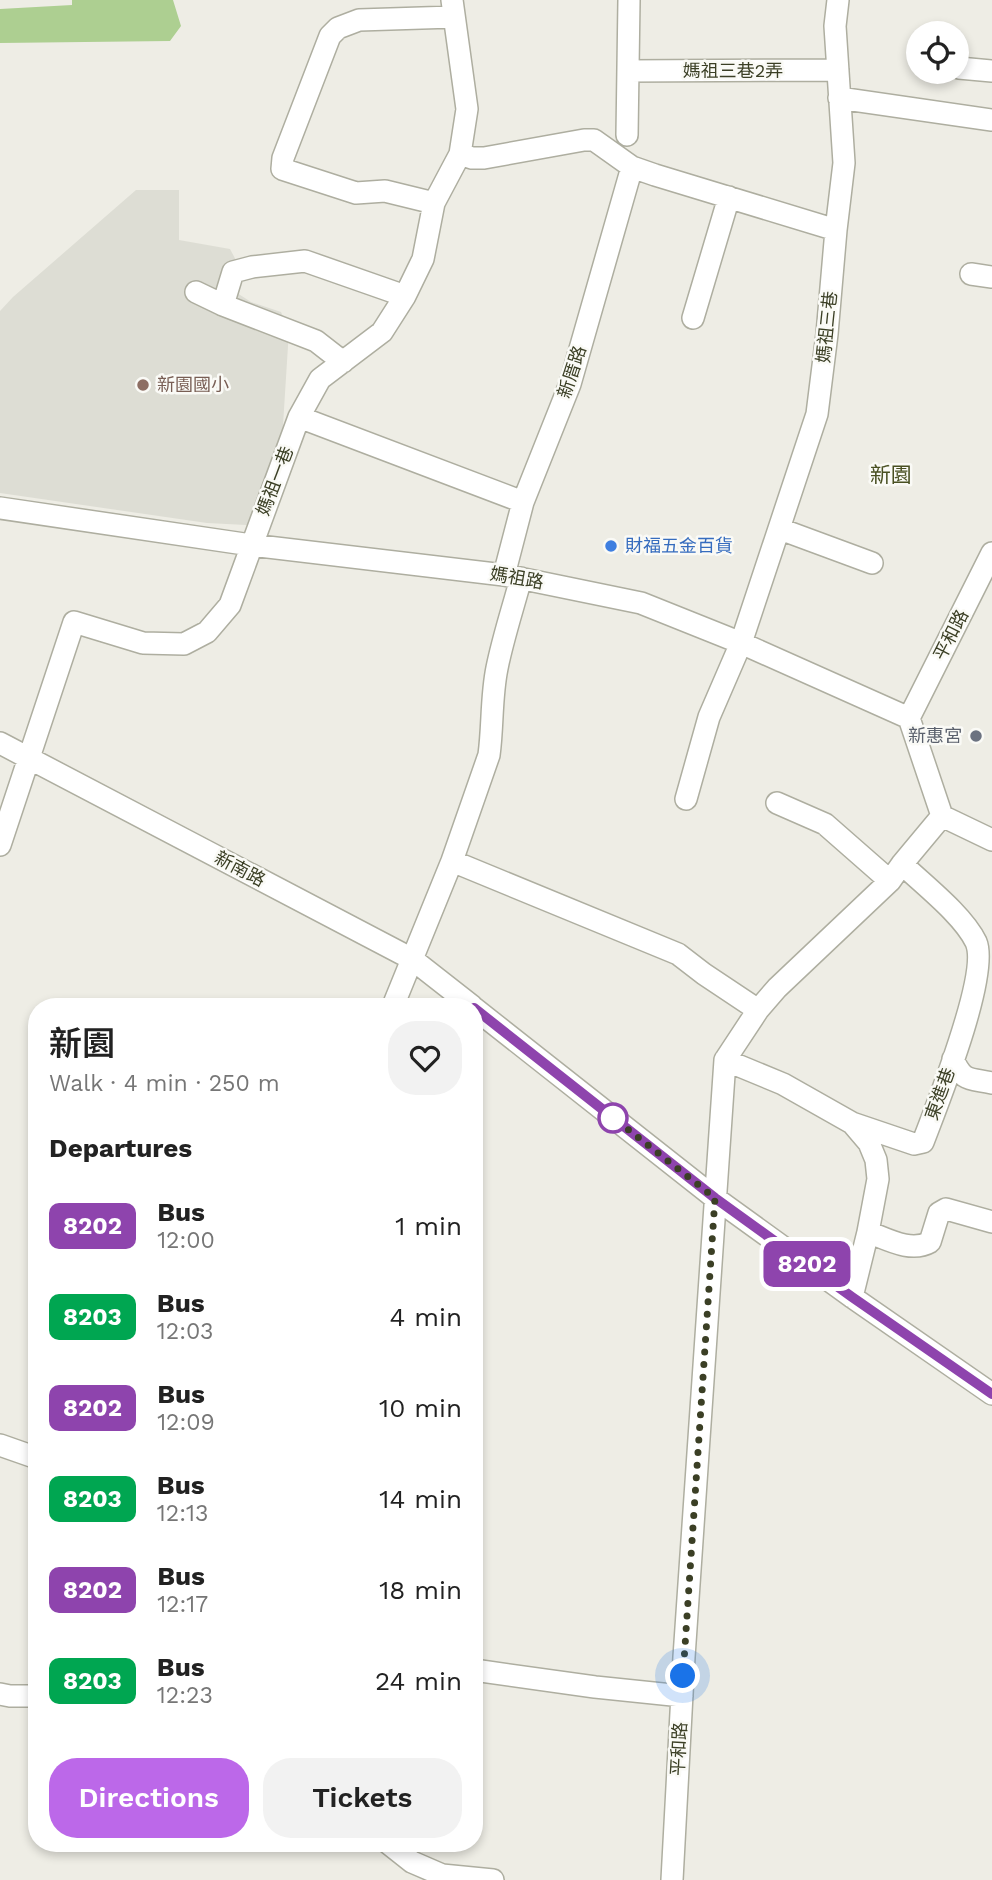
<!DOCTYPE html>
<html lang="en">
<head>
<meta charset="utf-8">
<style>
  :root { --surface:#fff; --page:#f2f2f2; --text:#222; --muted:#767676; --accent:#bc68e9 }
  body { margin:0; font-family:"Work Sans","Noto Sans TC",sans-serif; background:var(--page); color:var(--text); height:100vh; display:flex; flex-direction:column; font-size:26px; white-space:nowrap }
  * { box-sizing:border-box; margin:0 }
  p { font-size:23px; color:var(--muted) }
  .icon { flex:none; width:38px; height:38px; fill:none; stroke:currentColor; stroke-width:2; stroke-linecap:round; stroke-linejoin:round }
  .map { position:relative; flex:1; overflow:hidden }
  .sheet { position:absolute; left:28px; top:998px; width:455px; height:854px; display:flex; flex-direction:column; background:var(--surface); border-radius:28px; box-shadow:0 4px 10px #0003 }
  .sheet>* { flex:none }
  .badge { padding:0 14px; border-radius:10px; font-size:24px; line-height:46px }
  .buttons { position:absolute; left:906px; top:21px; display:grid; gap:14px }
  .buttons a { display:grid; place-items:center; width:63px; height:63px; border-radius:50%; background:var(--surface); box-shadow:0 4px 10px #0003; font-size:35px }
  .you { position:absolute; width:35px; height:35px; margin:-18px; border:5px solid #fff; border-radius:50%; background:#1a73e8; box-shadow:0 0 0 10px #1a73e833 }
  .map>.badge { position:absolute; translate:-50% -50%; box-shadow:0 0 0 4px #fff }
  h2 { padding:0 21px; font-size:26px; line-height:63px }
  .round { display:grid; place-items:center; flex:none; width:74px; height:74px; border-radius:28px; background:var(--page) }
  .summary { display:flex; align-items:center; justify-content:space-between; height:119px; padding:0 21px }
  h1 { font-size:33px; font-weight:600; line-height:52px }
  .cta { display:flex; gap:14px; margin-top:auto; padding:14px 21px }
  .cta a { flex:1; height:80px; border-radius:28px; background:var(--accent); color:#fff; font-size:28px; font-weight:600; line-height:80px; text-align:center }
  .cta a+a { background:var(--page); color:var(--text) }
  ul { padding:0; list-style:none }
  li { display:flex; align-items:center; gap:21px; height:91px; padding:0 21px }
  li div { flex:1 }
  li b { display:block; font-size:26px }
  li em { font-style:normal }
  li .badge { min-width:77px; font-weight:700; text-align:center }
  .map>svg:first-child { display:block }
  .built { fill:#ddddd4 }
  .water { fill:#adcf91 }
  .lines { fill:none; stroke-linecap:round; stroke-linejoin:round }
  .minor-casing { stroke:#aeaea0; stroke-width:24 }
  .minor { stroke:#fff; stroke-width:21 }
  .line-casing { stroke:#fff; stroke-width:16 }
  .line { stroke:#8e44ad; stroke-width:10 }
  .walk { stroke:#3b3f25; stroke-width:7; stroke-dasharray:0 12.6 }
  .education-dot { fill:#8d6e63; stroke:#fafaf6; stroke-width:2.5 }
  .shop-dot { fill:#3f7fe0; stroke:#fafaf6; stroke-width:2.5 }
  .worship-dot { fill:#6b7280; stroke:#fafaf6; stroke-width:2.5 }
  .stop-dot { fill:#fff; stroke:#8e44ad; stroke-width:3.5 }
  .labels { text-anchor:middle; stroke-width:5; stroke-linejoin:round; paint-order:stroke }
  .street-label { font-size:18px; fill:#3b3f25; stroke:#fafaf6 }
  .education-label { font-size:18px; fill:#785e54; stroke:#fafaf6; text-anchor:start }
  .shop-label { font-size:18px; fill:#366cbe; stroke:#fafaf6; text-anchor:start }
  .worship-label { font-size:18px; fill:#5b616d; stroke:#fafaf6; text-anchor:end }
  .quarter-label { font-size:21px; fill:#495022; stroke:#fafaf6 }
</style>
</head>
<body>
<div class="map">
<svg width="992" height="1880" viewBox="0 0 992 1880">
  <rect width="100%" height="100%" fill="#eeede5"/>
  <path class="built" d="M 136,190 L 179,190 L 179,240 L 230,249 L 238,264 L 234,291 L 251,302 L 281,312 L 289,330 L 282,441 L 265,526 L 207,523 L 0,493 L 0,311 L 13,297 Z"/>
  <path class="water" d="M 72,0 L 173,0 L 181,26 L 170,41 L 0,43 L 0,9 L 72,5 Z"/>
  <g class="lines">
    <g class="minor-casing">
      <path id="minor" d="M 959,68 L 992,71
        M 628,71 L 838,70
        M 839,98 L 992,120
        M 627,135 L 629,0
        M 460,154 L 472,158 L 484,158 L 584,140 L 594,140 L 632,167 L 655,175 L 836,230
        M 434,203 L 385,191 L 356,193 L 282,169 L 283,158 L 330,36 L 338,28 L 359,20 L 453,17
        M 971,274 L 992,277
        M 196,292 L 223,305 L 316,341 L 343,362
        M 223,305 L 233,272 L 252,267 L 305,261 L 405,296
        M 693,318 L 729,197
        M 299,417 L 523,502
        M 0,508 L 251,545 L 504,575 L 641,603 L 741,643 L 909,718 L 942,816
        M 780,529 L 872,563
        M 504,575 L 523,502 L 570,384 L 632,167
        M 909,718 L 992,553
        M 0,743 L 412,959 L 472,1006
        M 686,799 L 709,717 L 741,643 L 817,414 L 827,334 L 836,230 L 844,163 L 835,26 L 838,0
        M 777,803 L 825,824 L 890,881
        M 942,816 L 992,840
        M 0,845 L 74,622 L 143,643 L 184,644 L 207,632 L 230,605 L 299,417 L 320,379 L 382,332 L 405,296 L 423,259 L 434,203 L 460,154 L 467,109 L 452,0
        M 452,861 L 678,954 L 704,974 L 758,1010
        M 393,1006 L 452,861 L 489,755 C 493,726 491,697 497,668 C 503,638 513,608 521,578
        M 474,1008 L 715,1198 L 852,1297 L 992,1394
        M 953,1059 C 963,1082 969,1078 992,1083
        M 725,1060 L 783,1084 L 852,1123 L 914,1144 L 923,1142 C 937,1105 990,974 976,942 C 963,915 924,885 902,864
        M 868,1232 C 887,1239 911,1253 930,1242 L 939,1213 L 946,1209 L 992,1222
        M 852,1297 L 868,1232 L 878,1179 L 876,1160 L 869,1143 L 852,1123
        M 0,1445 L 37,1458
        M 474,1670 L 595,1687 L 682,1696
        M 0,1694 L 10,1696 L 37,1696
        M 388,1843 L 412,1862 L 442,1875 L 493,1880
        M 672,1880 L 684,1657 L 725,1060 L 758,1010 L 777,988 L 890,881 L 902,864 L 942,816"/>
    </g>
    <use href="#minor" class="minor"/>
  </g>
  <g class="lines">
    <g class="line-casing">
      <path id="line" d="M 474,1008 L 715,1198 L 852,1297 L 992,1394"/>
    </g>
    <use href="#line" class="line"/>
    <path class="walk" d="M 613,1118 L 606,1112 L 715,1198 L 683,1676"/>
  </g>
  <circle class="education-dot" cx="143" cy="385" r="7"/>
  <circle class="shop-dot" cx="611" cy="546" r="7"/>
  <circle class="worship-dot" cx="976" cy="736" r="7"/>
  <circle class="stop-dot" cx="613" cy="1118" r="14"/>
  <g class="labels">
    <g class="street-label">
      <text x="733" y="77">媽祖三巷2弄</text>
      <text transform="translate(827 327) rotate(-84)" y="6">媽祖三巷</text>
      <text transform="translate(572 372) rotate(-72)" y="6">新厝路</text>
      <text transform="translate(275 481) rotate(-69)" y="6">媽祖一巷</text>
      <text transform="translate(517 578) rotate(10)" y="6">媽祖路</text>
      <text transform="translate(951 635) rotate(-63)" y="6">平和路</text>
      <text transform="translate(240 869) rotate(28)" y="6">新南路</text>
      <text transform="translate(940 1094) rotate(-70)" y="6">東進巷</text>
      <text transform="translate(679 1749) rotate(-87)" y="6">平和路</text>
    </g>
    <g class="education-label">
      <text x="157" y="391">新園國小</text>
    </g>
    <g class="shop-label">
      <text x="625" y="552">財福五金百貨</text>
    </g>
    <g class="worship-label">
      <text x="962" y="742">新惠宮</text>
    </g>
    <g class="quarter-label">
      <text x="891" y="482">新園</text>
    </g>
  </g>
</svg>
<div class="buttons">
<a><svg class="icon" aria-label="locate" viewBox="0 0 24 24"><circle cx="12" cy="12" r="6"/><path d="M12 2v4M12 18v4M2 12h4M18 12h4"/></svg></a>
</div>
<div class="you" style="left:683px;top:1676px"></div>
<b class="badge" style="left:807px;top:1264px;background:#8e44ad;color:#fff">8202</b>
<section class="sheet">
<div class="summary"><div><h1>新園</h1><p>Walk · 4 min · 250 m</p></div><a class="round"><svg class="icon" aria-label="heart" viewBox="0 0 24 24"><path d="M12 20l-8-8c-3-5 5-10 8-4 3-6 11-1 8 4z"/></svg></a></div>
<h2>Departures</h2>
<ul>
<li><span class="badge" style="background:#8e44ad;color:#fff">8202</span><div><b>Bus</b><p>12:00</p></div><em>1 min</em></li>
<li><span class="badge" style="background:#00a651;color:#fff">8203</span><div><b>Bus</b><p>12:03</p></div><em>4 min</em></li>
<li><span class="badge" style="background:#8e44ad;color:#fff">8202</span><div><b>Bus</b><p>12:09</p></div><em>10 min</em></li>
<li><span class="badge" style="background:#00a651;color:#fff">8203</span><div><b>Bus</b><p>12:13</p></div><em>14 min</em></li>
<li><span class="badge" style="background:#8e44ad;color:#fff">8202</span><div><b>Bus</b><p>12:17</p></div><em>18 min</em></li>
<li><span class="badge" style="background:#00a651;color:#fff">8203</span><div><b>Bus</b><p>12:23</p></div><em>24 min</em></li>
</ul>
<div class="cta"><a>Directions</a><a>Tickets</a></div>
</section>
</div>
</body>
</html>
